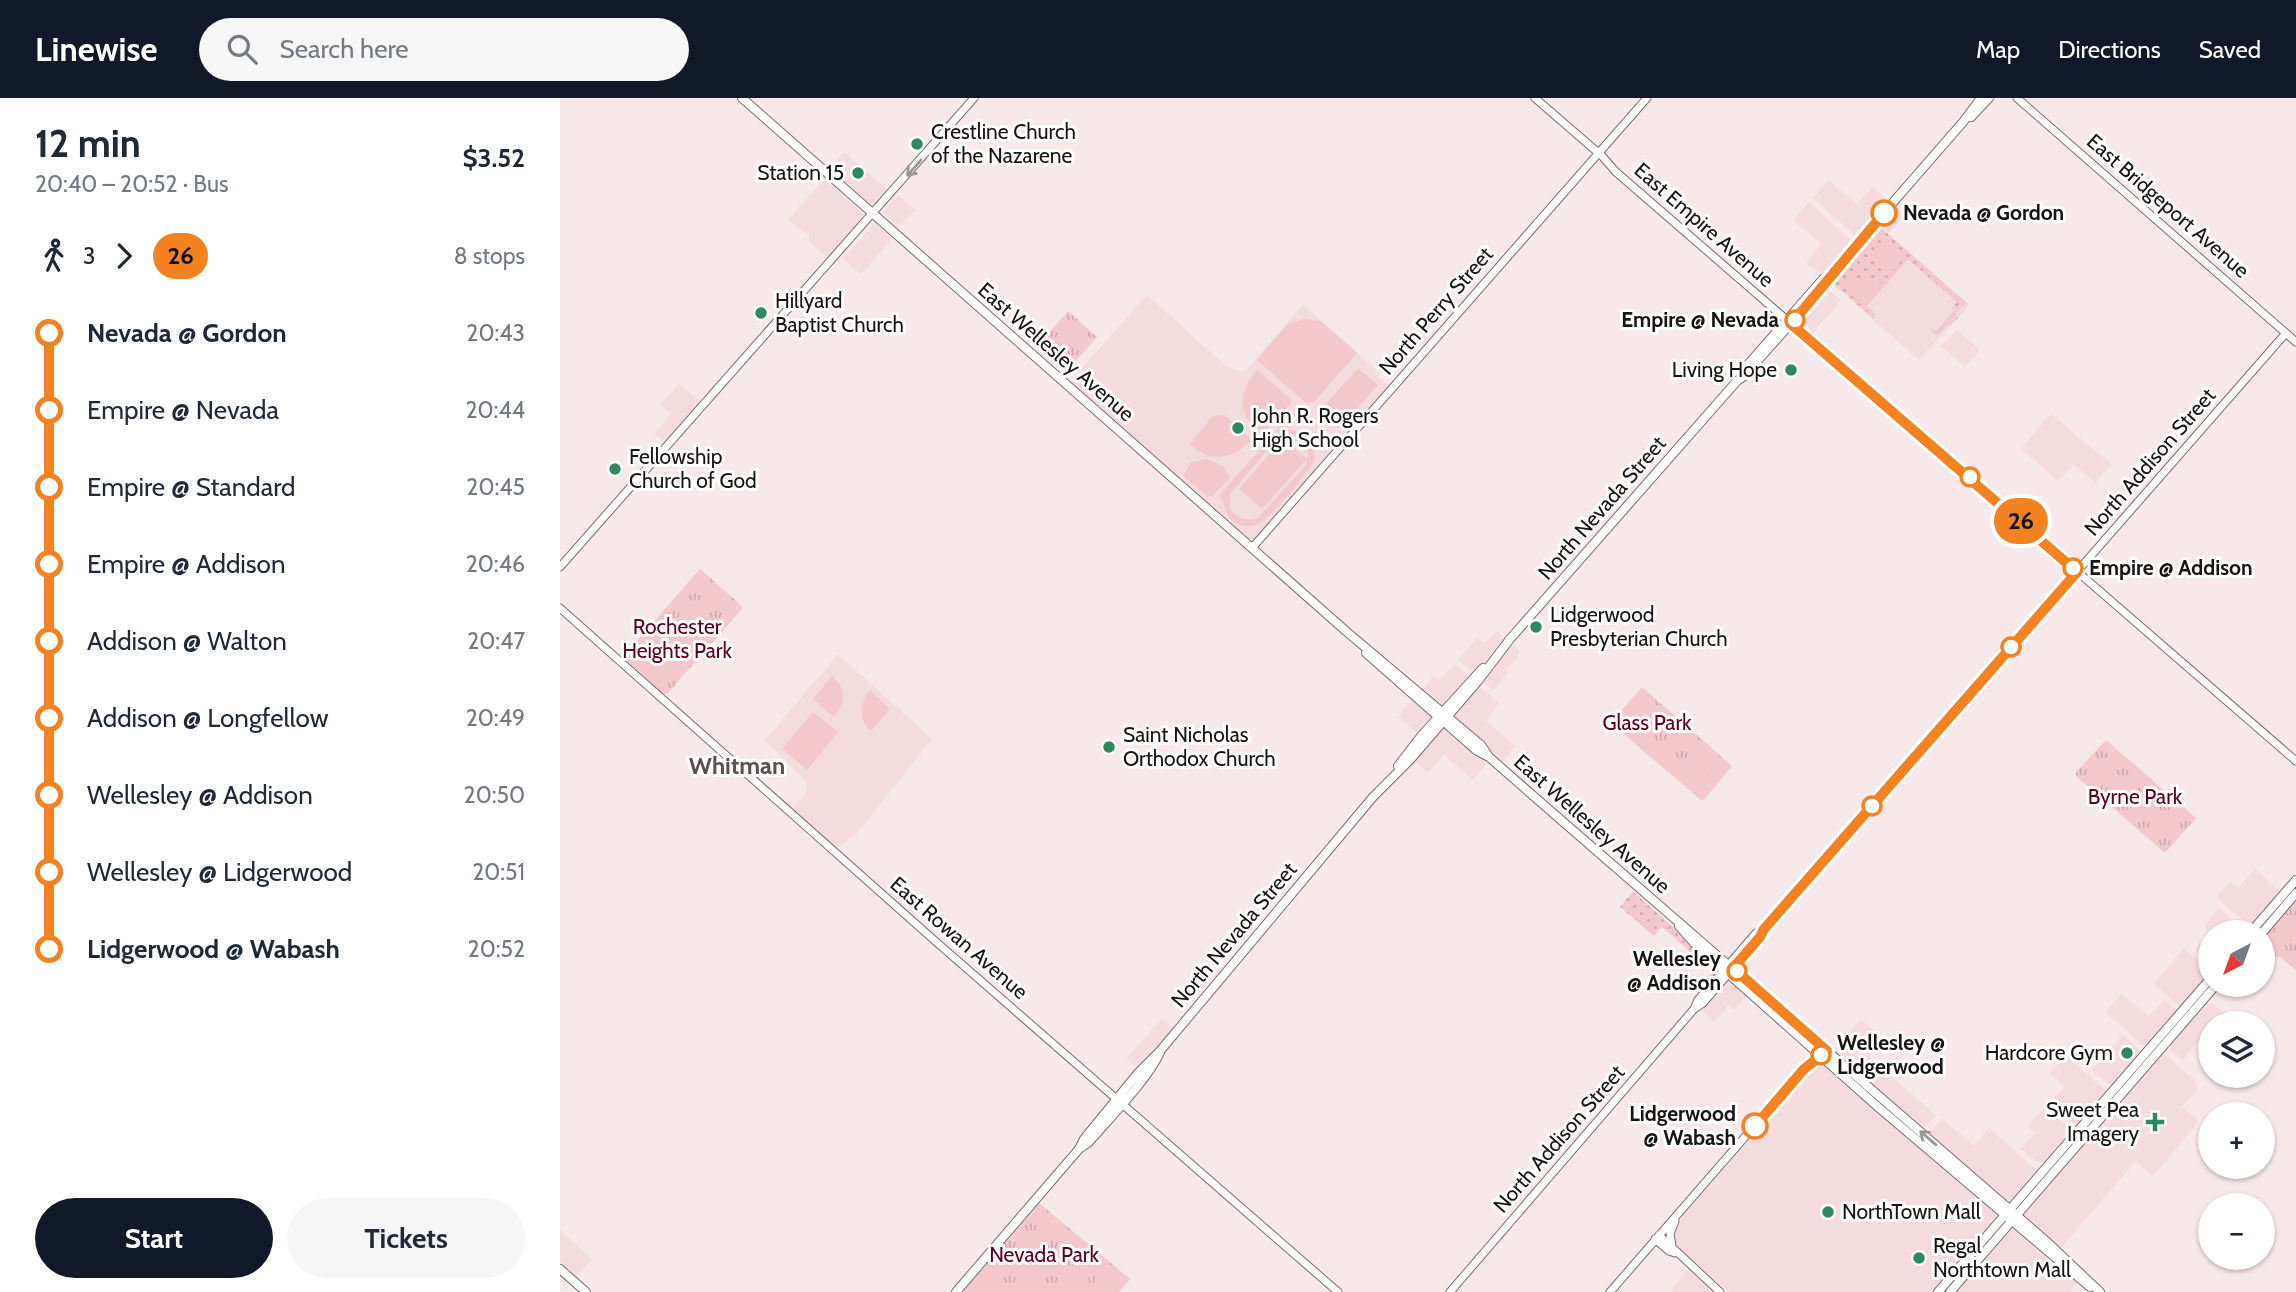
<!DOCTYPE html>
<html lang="en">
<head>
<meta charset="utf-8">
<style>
  :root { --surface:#fff; --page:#f6f6f7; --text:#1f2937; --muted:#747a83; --accent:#111827 }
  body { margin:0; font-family:Cabin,sans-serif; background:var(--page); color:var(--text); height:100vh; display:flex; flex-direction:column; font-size:26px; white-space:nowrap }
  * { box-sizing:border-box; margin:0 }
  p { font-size:23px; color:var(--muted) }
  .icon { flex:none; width:38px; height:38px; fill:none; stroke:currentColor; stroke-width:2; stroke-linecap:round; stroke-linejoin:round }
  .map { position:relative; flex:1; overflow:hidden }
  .drawer { display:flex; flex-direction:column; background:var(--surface); width:560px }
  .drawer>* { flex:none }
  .badge { padding:0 14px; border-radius:23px; font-size:24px; line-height:46px }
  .needle { width:46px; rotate:221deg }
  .fabs { position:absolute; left:1638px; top:822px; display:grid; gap:14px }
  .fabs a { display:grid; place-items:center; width:77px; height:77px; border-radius:50%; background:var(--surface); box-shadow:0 2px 5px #0004; font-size:35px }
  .map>.badge { position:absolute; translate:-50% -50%; box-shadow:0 0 0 4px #fff }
  .legs { display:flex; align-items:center; gap:10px; height:77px; padding:0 35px; font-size:23px }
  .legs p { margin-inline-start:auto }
  .overview { display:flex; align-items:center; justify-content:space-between; height:119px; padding:0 35px }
  h1 { font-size:38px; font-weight:700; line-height:52px }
  .cta { display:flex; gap:14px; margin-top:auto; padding:14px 35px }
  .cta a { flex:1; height:80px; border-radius:42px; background:var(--accent); color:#fff; font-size:28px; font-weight:700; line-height:80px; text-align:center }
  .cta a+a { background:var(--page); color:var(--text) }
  ul { padding:0 35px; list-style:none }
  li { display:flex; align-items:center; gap:24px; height:77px; font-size:26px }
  li i { display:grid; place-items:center; width:10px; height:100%; margin:0 9px; background:currentColor }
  li i::after { content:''; width:18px; height:18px; margin:-9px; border:5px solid; border-radius:50%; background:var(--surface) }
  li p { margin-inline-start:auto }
  li:first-child i { background:linear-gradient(#0000 50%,currentColor 0) }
  li:last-child i { background:linear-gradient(currentColor 50%,#0000 0) }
  header { display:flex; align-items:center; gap:42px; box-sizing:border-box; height:98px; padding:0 35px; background:var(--accent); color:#fff }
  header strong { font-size:33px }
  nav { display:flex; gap:38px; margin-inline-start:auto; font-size:24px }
  .search { width:490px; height:63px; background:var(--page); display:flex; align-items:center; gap:18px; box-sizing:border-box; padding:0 24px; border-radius:38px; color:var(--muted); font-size:26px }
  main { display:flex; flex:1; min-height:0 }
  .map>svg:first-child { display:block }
  .built { fill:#f3dbde }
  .grass { fill:url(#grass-dots) }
  .park { fill:url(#park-tufts) }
  .pitch { fill:#f2c8cd; fill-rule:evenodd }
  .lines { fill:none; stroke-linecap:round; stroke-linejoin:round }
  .secondary-casing { stroke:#7a6c6e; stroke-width:9 }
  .primary-casing { stroke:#7a6c6e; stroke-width:10 }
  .secondary { stroke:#fff; stroke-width:7 }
  .primary { stroke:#fff; stroke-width:8 }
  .oneway { stroke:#989696 }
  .line-1-casing { stroke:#fff; stroke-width:16 }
  .line-1 { stroke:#f58220; stroke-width:10 }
  .poi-dot { fill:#2e885e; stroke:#fff; stroke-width:2.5 }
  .stop-1-dot { fill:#fff; stroke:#f58220; stroke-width:3.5 }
  .labels { text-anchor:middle; stroke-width:6; stroke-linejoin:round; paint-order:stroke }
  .poi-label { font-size:21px; fill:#1a1515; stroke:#fff; text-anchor:start }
  .street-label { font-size:21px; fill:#1a1515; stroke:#fff }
  .stop-label { font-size:21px; font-weight:bold; fill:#1a1515; stroke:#fff; text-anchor:start }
  .park-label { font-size:21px; fill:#5f0023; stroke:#fff }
  .quarter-label { font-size:24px; font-weight:bold; fill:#5c5051; stroke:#fff }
</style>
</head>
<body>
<header>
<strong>Linewise</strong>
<div class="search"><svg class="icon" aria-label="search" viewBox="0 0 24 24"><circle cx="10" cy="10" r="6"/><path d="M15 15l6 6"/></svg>Search here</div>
<nav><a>Map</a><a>Directions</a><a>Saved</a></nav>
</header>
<main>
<section class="drawer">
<div class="overview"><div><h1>12 min</h1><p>20:40 – 20:52 · Bus</p></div><b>$3.52</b></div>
<div class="legs"><svg class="icon" aria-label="walk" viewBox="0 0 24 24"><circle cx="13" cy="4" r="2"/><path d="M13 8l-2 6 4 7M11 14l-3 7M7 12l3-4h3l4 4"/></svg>3<svg class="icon" aria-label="forward" viewBox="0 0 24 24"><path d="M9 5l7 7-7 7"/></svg><b class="badge" style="background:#f58220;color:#111">26</b><p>8 stops</p></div>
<ul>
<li><i style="color:#f58220"></i><b>Nevada @ Gordon</b><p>20:43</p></li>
<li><i style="color:#f58220"></i><span>Empire @ Nevada</span><p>20:44</p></li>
<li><i style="color:#f58220"></i><span>Empire @ Standard</span><p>20:45</p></li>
<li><i style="color:#f58220"></i><span>Empire @ Addison</span><p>20:46</p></li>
<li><i style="color:#f58220"></i><span>Addison @ Walton</span><p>20:47</p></li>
<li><i style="color:#f58220"></i><span>Addison @ Longfellow</span><p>20:49</p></li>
<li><i style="color:#f58220"></i><span>Wellesley @ Addison</span><p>20:50</p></li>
<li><i style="color:#f58220"></i><span>Wellesley @ Lidgerwood</span><p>20:51</p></li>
<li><i style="color:#f58220"></i><b>Lidgerwood @ Wabash</b><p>20:52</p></li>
</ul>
<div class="cta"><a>Start</a><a>Tickets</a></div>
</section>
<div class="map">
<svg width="1736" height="1194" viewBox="0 0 1736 1194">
  <defs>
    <pattern id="grass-dots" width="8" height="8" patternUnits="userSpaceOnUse" patternTransform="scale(1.75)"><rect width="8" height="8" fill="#f2c8cd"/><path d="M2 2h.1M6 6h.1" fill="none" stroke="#cfabaf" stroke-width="1.8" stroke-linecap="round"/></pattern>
    <pattern id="park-tufts" width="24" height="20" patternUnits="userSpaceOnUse" patternTransform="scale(1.75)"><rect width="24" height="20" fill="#f2c8cd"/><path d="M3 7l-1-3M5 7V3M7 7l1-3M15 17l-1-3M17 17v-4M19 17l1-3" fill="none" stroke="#cfabaf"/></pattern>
  </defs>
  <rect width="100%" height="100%" fill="#f7e8ea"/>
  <path class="built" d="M 284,54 L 328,92 L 315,106 L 310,106 L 269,71 Z
    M 264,82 L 303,115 L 304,118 L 269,161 L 249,143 L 249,136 L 242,133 L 228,121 Z
    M 1269,82 L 1297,106 L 1312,89 L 1327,102 L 1327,106 L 1299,137 L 1295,137 L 1253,100 Z
    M 338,97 L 355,112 L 338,130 L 323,115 Z
    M 1249,104 L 1292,143 L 1263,177 L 1246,165 L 1261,146 L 1233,122 Z
    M 1336,111 L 1344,117 L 1328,136 L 1409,207 L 1359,262 L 1271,185 L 1318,128 Z
    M 313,127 L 317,127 L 332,141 L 301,176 L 283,160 Z
    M 1266,191 L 1281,202 L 1251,237 L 1238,223 Z
    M 587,197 L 666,268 L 681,274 L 686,272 L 743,207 L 816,272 L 814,275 L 830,289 L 695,443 L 691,444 L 511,285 L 511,282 Z
    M 1397,232 L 1420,252 L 1405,269 L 1381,248 Z
    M 119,285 L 139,302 L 140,306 L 105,344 L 94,336 L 111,316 L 100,306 Z
    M 1491,316 L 1552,367 L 1535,385 L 1514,366 L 1498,383 L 1462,352 L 1462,349 Z
    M 937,533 L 943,539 L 943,543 L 915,574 L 912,574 L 898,562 L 917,540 L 924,545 Z
    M 950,548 L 954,548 L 961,554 L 946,572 L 948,574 L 933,592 L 923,584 L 923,580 Z
    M 278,556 L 372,641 L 297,735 L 277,750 L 233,711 L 247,692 L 247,684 L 205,642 Z
    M 894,566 L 906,577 L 908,582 L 881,609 L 861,592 L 874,578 L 879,582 Z
    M 919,588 L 939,605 L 926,623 L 955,648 L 942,663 L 892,617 Z
    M 853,601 L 873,621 L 860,637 L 838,619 Z
    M 884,629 L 927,665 L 913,682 L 884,657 L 868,675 L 855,663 L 855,660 Z
    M 1695,771 L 1720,794 L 1690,828 L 1656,800 L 1670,784 L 1678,790 Z
    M 1659,810 L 1685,835 L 1650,835 L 1650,865 L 1635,852 L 1650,835 L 1644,829 Z
    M 1624,850 L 1650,874 L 1622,908 L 1619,908 L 1594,886 Z
    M 1171,881 L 1188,895 L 1174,912 L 1168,907 L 1154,924 L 1144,915 L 1143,909 L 1166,884 Z
    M 1562,896 L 1589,919 L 1604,902 L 1615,912 L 1615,916 L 1588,947 L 1583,947 L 1545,914 Z
    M 1646,904 L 1651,904 L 1663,915 L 1654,926 L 1650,926 L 1650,930 L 1623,962 L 1610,951 L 1610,946 Z
    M 602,921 L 612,929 L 612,933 L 580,969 L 577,970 L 566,960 Z
    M 1301,922 L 1324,941 L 1309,959 L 1376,1017 L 1364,1030 L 1273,954 Z
    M 1563,937 L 1581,954 L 1569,969 L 1551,986 L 1548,986 L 1531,972 Z
    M 1604,956 L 1636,983 L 1637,992 L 1622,1009 L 1638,1022 L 1637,1026 L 1593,1078 L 1575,1064 L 1499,1152 L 1463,1118 L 1463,1116 L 1601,957 Z
    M 1506,957 L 1546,993 L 1517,1028 L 1489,1005 L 1505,988 L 1490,975 Z
    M 1261,966 L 1436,1116 L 1437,1121 L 1432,1127 L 1372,1194 L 1169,1194 L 1114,1145 L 1111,1135 L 1116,1127 L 1241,981 Z
    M 1485,1009 L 1508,1029 L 1509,1033 L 1485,1063 L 1479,1065 L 1461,1051 L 1475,1035 L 1468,1028 Z
    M 1382,1020 L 1414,1048 L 1429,1030 L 1474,1070 L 1473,1077 L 1449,1105 L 1369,1036 Z
    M 1453,1130 L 1518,1184 L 1510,1194 L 1395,1194 Z
    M 0,1132 L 32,1161 L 16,1179 L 0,1164 Z
    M 1128,1171 L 1155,1194 L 1114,1194 L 1111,1191 Z"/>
  <path class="grass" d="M 1320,129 L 1407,205 L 1397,214 L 1391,225 L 1409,207 L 1391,227 L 1390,225 L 1379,236 L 1374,236 L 1369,229 L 1376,233 L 1395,212 L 1392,210 L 1397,204 L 1348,161 L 1307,208 L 1316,216 L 1313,220 L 1273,184 Z
    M 1072,795 L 1075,795 L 1157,869 L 1157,875 L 1139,896 L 1138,895 L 1152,873 L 1102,829 L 1094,838 L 1060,809 Z"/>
  <path class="park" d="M 508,213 L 537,239 L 505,275 L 476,250 Z
    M 140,471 L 182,508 L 182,511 L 107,596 L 102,596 L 63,559 Z
    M 1081,590 L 1083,590 L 1172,668 L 1144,702 L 1141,702 L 1052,626 L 1052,623 Z
    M 1546,642 L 1636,720 L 1605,755 L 1516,678 L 1516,674 Z
    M 1736,800 L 1736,872 L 1720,859 L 1715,859 L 1703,848 L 1703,839 Z
    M 479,1105 L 570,1181 L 559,1194 L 405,1194 L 405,1191 Z"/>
  <path class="pitch" d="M 1326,140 L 1346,157 L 1328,179 L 1317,163 L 1319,151 Z
    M 1305,178 L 1323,186 L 1304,206 L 1285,189 L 1293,182 Z
    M 744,221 L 761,223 L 797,255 L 754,304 L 746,305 L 697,262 L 728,226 Z
    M 798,270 L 818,287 L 779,331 L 759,314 Z
    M 697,272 L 731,301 L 731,305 L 702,337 C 677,315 677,297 697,272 Z
    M 665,317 L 692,342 C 673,361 650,366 630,346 L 653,318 Z
    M 721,327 C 731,335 745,330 752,345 C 756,352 756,360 752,366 C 748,376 711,418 701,424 C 694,429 683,429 675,425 C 664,418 667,405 659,398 ZM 728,336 C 746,339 752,352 745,368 L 698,420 C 687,424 677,421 670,411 L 670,396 L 716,342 Z
    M 723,340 L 747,361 L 702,411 L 679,391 Z
    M 646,361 L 663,368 L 670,380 L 652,398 L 647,398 L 623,378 L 630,365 Z
    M 93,537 C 109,550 111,565 97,581 L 74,561 Z
    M 272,578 C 287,592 286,604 274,619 L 253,601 Z
    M 310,592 L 330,611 L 311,633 C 298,620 299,606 310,592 Z
    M 253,614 L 278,634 L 247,672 L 222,651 Z
    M 1137,642 L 1157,659 L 1158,664 L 1139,686 C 1124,671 1125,658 1137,642 Z
    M 544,1165 L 563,1182 L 554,1194 L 537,1194 L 536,1192 L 537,1175 Z"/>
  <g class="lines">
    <g class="secondary-casing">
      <path id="secondary" d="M 975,0 L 1042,58 L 1056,74 L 1736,663
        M 1457,0 L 1736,244
        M 692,450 L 1087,0
        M 0,469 L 414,0
        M 0,510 L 374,842 L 778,1194
        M 1134,911 L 1143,905 L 1200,839 L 1204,831 L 1726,235
        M 1099,1137 L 1160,1194
        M 1095,1141 L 1109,1153 L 1115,1155
        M 1112,1148 L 1110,1136 L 1115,1123
        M 890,1194 L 1134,911 L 1138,902 L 1196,835 L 1203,832
        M 1050,1194 L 1244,971 L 1264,955"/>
    </g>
    <g class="primary-casing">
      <path id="primary" d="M 182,0 L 787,534 L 921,647 L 929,659 L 978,702 L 1486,1143 L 1540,1194
        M 1411,19 L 1429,0
        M 1184,271 L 1263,181
        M 806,555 L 916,652 L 927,658
        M 838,668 L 862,637 L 923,570
        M 1119,828 L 1135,846 L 1318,1009 L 1530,1189
        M 1690,835 L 1736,782
        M 1702,835 L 1736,795
        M 522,1049 L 529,1044 C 548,1022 589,980 600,954
        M 0,1171 L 26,1194
        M 396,1194 L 519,1051 L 524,1041 L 578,975 L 600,953 L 813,699 L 850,662 L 918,583 L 950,541 L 1177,283 L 1183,279 L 1249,205 L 1277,172 L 1282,163 L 1403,24 L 1421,0
        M 1378,1194 L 1650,881
        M 1390,1194 L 1656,887"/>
    </g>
    <use href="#secondary" class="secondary"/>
    <use href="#primary" class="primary"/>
  </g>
  <defs><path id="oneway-shaft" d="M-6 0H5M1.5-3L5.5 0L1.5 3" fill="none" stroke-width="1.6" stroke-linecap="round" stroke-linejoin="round" transform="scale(1.75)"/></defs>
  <g class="oneway">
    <use href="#oneway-shaft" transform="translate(354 70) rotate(131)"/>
    <use href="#oneway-shaft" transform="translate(1368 1040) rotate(-139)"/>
  </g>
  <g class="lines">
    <g class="line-1-casing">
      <path id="line-1" d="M 1195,1028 L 1244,971 L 1267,953 L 1173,870 L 1200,839 L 1204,831 L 1517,474 L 1231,226 L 1324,115"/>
    </g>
    <use href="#line-1" class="line-1"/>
  </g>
  <g class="poi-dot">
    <circle cx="357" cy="46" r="7"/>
    <circle cx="298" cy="75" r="7"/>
    <circle cx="201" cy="215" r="7"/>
    <circle cx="1231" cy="272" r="7"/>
    <circle cx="678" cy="330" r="7"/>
    <circle cx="55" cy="371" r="7"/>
    <circle cx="976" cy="529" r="7"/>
    <circle cx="549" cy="649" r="7"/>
    <circle cx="1567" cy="955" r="7"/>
    <path d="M1591.5 1013.5h7v7h7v7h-7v7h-7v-7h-7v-7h7z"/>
    <circle cx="1268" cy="1114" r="7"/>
    <circle cx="1359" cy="1160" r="7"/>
  </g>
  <g class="stop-1-dot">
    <circle cx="1324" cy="115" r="12"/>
    <circle cx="1235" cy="222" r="9"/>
    <circle cx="1410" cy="379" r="9"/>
    <circle cx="1513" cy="470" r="9"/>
    <circle cx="1451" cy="549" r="9"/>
    <circle cx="1312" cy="708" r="9"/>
    <circle cx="1177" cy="873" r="9"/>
    <circle cx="1261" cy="957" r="9"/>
    <circle cx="1195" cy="1028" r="12"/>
  </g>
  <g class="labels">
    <g class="poi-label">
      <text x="371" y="41">Crestline Church<tspan x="371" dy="24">of the Nazarene</tspan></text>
      <text x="284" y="82" text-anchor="end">Station 15</text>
      <text x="215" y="210">Hillyard<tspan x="215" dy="24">Baptist Church</tspan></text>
      <text x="1217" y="279" text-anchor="end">Living Hope</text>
      <text x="692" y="325">John R. Rogers<tspan x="692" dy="24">High School</tspan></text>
      <text x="69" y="366">Fellowship<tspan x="69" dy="24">Church of God</tspan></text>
      <text x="990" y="524">Lidgerwood<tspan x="990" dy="24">Presbyterian Church</tspan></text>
      <text x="563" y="644">Saint Nicholas<tspan x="563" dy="24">Orthodox Church</tspan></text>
      <text x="1553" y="962" text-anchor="end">Hardcore Gym</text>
      <text x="1579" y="1019" text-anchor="end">Sweet Pea<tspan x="1579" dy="24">Imagery</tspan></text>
      <text x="1282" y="1121">NorthTown Mall</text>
      <text x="1373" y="1155">Regal<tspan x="1373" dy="24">Northtown Mall</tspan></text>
    </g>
    <g class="street-label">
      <text transform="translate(1608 108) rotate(41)" y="7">East Bridgeport Avenue</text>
      <text transform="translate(1144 127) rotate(41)" y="7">East Empire Avenue</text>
      <text transform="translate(876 213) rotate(-49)" y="7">North Perry Street</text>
      <text transform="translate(496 254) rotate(41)" y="7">East Wellesley Avenue</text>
      <text transform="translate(1590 364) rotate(-49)" y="7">North Addison Street</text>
      <text transform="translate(1042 410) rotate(-49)" y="7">North Nevada Street</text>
      <text transform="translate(1032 726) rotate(41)" y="7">East Wellesley Avenue</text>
      <text transform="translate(674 837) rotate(-50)" y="7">North Nevada Street</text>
      <text transform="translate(399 840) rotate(41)" y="7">East Rowan Avenue</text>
      <text transform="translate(999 1041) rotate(-49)" y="7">North Addison Street</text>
    </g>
    <g class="stop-label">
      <text x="1343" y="122">Nevada @ Gordon</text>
      <text x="1219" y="229" text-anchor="end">Empire @ Nevada</text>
      <text x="1529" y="477">Empire @ Addison</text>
      <text x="1161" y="868" text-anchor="end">Wellesley<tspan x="1161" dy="24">@ Addison</tspan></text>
      <text x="1277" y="952">Wellesley @<tspan x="1277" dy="24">Lidgerwood</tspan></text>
      <text x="1176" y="1023" text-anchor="end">Lidgerwood<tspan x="1176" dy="24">@ Wabash</tspan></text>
    </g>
    <g class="park-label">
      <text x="117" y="536">Rochester<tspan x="117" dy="24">Heights Park</tspan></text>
      <text x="1087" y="632">Glass Park</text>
      <text x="1575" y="706">Byrne Park</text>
      <text x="484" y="1164">Nevada Park</text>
    </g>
    <g class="quarter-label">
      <text x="177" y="676">Whitman</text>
    </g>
  </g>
</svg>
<div class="fabs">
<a><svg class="needle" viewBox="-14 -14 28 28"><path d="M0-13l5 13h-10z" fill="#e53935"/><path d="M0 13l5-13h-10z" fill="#747a83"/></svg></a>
<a><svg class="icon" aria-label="layers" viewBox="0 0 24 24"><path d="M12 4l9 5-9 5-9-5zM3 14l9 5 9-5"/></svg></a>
<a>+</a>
<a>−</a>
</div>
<b class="badge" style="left:1461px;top:423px;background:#f58220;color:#111">26</b>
</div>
</main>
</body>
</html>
